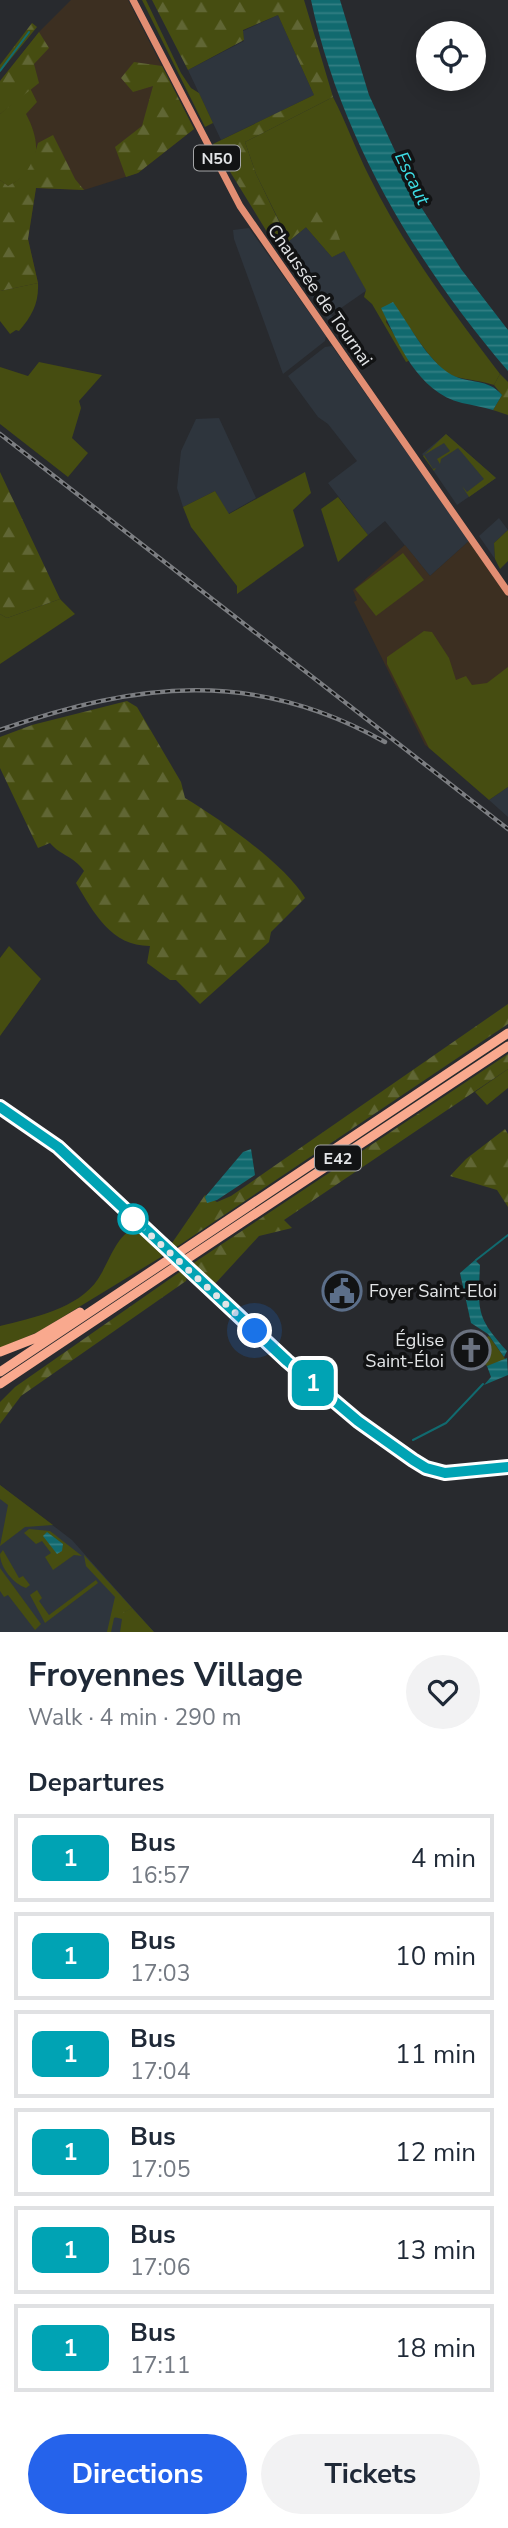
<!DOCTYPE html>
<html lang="en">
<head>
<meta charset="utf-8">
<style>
  :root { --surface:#fff; --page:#f2f2f3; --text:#1f2937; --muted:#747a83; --line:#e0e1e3; --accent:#2563eb }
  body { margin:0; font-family:"Nunito Sans",sans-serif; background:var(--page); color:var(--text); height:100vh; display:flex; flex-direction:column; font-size:26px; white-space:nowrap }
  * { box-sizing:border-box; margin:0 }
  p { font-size:23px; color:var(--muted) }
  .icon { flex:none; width:38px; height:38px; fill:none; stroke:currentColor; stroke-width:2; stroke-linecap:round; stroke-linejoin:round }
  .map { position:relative; height:1632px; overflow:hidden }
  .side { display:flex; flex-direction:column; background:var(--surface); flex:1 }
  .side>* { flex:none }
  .badge { padding:0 14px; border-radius:10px; font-size:24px; line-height:46px }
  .tools { position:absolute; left:416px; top:21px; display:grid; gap:14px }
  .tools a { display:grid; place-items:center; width:70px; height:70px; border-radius:50%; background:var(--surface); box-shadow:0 4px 18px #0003; font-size:35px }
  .you { position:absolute; width:35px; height:35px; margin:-18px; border:5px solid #fff; border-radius:50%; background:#1a73e8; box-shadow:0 0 0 10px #1a73e833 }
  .map>.badge { position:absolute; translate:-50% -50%; box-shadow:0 0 0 4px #fff }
  h2 { padding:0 28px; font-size:26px; line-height:63px }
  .round { display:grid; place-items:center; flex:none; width:74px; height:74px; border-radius:37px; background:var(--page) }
  .summary { display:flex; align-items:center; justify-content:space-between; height:119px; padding:0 28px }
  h1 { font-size:33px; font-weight:700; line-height:52px }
  .button { display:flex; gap:14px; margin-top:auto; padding:14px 28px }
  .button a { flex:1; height:80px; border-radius:42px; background:var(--accent); color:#fff; font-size:28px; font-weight:700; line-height:80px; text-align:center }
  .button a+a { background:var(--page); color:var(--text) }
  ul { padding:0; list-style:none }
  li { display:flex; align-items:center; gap:21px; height:88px; margin:0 14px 10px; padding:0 14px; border:4px solid var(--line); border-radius:0px }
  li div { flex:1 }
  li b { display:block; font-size:26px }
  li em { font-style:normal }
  li .badge { min-width:77px; font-weight:700; text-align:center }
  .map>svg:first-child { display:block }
  .built { fill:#2e353d }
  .education { fill:#3c2f21 }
  .green { fill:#464d11 }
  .forest { fill:url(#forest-firs) }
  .water { fill:url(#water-rules) }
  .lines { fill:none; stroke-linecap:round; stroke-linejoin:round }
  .stream { stroke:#116a6f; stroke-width:2 }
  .secondary { stroke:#ba7964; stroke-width:6 }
  .primary { stroke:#e28e73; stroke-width:7 }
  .highway { stroke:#f9a98e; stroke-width:9 }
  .rail-casing { stroke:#7c7e82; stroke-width:4.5 }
  .rail { stroke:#121314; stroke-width:2; stroke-dasharray:5; stroke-linecap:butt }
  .highway-bridge { stroke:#f9a98e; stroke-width:9 }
  .line-casing { stroke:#fff; stroke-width:16 }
  .line { stroke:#00a3b4; stroke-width:10 }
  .walk { stroke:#e2e4e6; stroke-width:7; stroke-dasharray:0 12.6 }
  .stop-dot { fill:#fff; stroke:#00a3b4; stroke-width:3.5 }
  .labels { text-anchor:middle; stroke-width:7; stroke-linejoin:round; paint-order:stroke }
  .shield { fill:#121314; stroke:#a4a5a7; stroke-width:2 }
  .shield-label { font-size:16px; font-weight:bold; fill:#e2e4e6 }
  .street-label { font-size:18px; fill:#e2e4e6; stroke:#121314 }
  .poi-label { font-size:18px; fill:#e2e4e6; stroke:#121314; text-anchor:start }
  .water-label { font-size:19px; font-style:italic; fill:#3ddce4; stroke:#121314 }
</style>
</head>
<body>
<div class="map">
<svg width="508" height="1632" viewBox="0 0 508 1632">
  <defs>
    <pattern id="forest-firs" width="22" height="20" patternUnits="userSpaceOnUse" patternTransform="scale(1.75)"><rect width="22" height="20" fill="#464d11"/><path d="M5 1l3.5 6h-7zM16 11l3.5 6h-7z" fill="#606634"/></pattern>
    <pattern id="water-rules" width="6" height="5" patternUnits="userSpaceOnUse" patternTransform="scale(1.75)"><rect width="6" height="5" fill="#116a6f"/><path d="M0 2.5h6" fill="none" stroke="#337f84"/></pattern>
  </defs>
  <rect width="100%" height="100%" fill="#282a2e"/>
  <path class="built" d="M 278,15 L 314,95 L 221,140 L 188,70 L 244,41 L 243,31 Z
    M 306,227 L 332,257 L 344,251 L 367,290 L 331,315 L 340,323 L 335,330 L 278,250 Z
    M 249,228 L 326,336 L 325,341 L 283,374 L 234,239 L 233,230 Z
    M 332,346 L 469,541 L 430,576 L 385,521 L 368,535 L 328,483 L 357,461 L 328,424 L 318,417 L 288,376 L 325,347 Z
    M 219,418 L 256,498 L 228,514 L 215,491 L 183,507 L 177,488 L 181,451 L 196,419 Z
    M 446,434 L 496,478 L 457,505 L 422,454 Z
    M 499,518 L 508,530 L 494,543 L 495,559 L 479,536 Z
    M 508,787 L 508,817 L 489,800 Z
    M 0,1485 L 72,1540 L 154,1632 L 0,1632 Z"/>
  <path class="education" d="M 71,0 L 128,0 L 194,129 L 138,173 L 84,190 L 36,188 L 28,239 L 38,283 L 0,291 L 0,81 L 39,32 Z
    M 469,541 L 508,597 L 508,734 L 451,765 L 425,745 L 354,602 L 357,600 L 353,590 L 405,545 L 430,576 Z"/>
  <path class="green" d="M 142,0 L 146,0 L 181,73 L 191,88 L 199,93 L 213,123 L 205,127 Z
    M 30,88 L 37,102 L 26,114 C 42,144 41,170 8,186 L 0,180 L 0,114 Z
    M 333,97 C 346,122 356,150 369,176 C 404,247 452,311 500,374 L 494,385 C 482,381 469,380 456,377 C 434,371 406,320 392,302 L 386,322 L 411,360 L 406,362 L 372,304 L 364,297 L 366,290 L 344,251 L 332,257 L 306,227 L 289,241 L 256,174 L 245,142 Z
    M 38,283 C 39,303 32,316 19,331 L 16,330 L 10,334 L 0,321 L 0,291 Z
    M 39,362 L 102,375 L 79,401 L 81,408 L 72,438 L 88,453 L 68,477 L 0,424 L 0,367 L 28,376 Z
    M 446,434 L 496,478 L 469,497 L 462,486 L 467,492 L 484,479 L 458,448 L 441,459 L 440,464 L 437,459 L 450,451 L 444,443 L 424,455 L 433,469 L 436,468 L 434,471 L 423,456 Z
    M 305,472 L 311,493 L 293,510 L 304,546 L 237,594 L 237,586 L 191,527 L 183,507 L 215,491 L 229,514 Z
    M 338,497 L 368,535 L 338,562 L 321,509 Z
    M 508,530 L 508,561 L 500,569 L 495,559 L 494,543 Z
    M 403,553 L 424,580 L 376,616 L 355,589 Z
    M 60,599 L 75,614 L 0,664 L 0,614 L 7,618 Z
    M 424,631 L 432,632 L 449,658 L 456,680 L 466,676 L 472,685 L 487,683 L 508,667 L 508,787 L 489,800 L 429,748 L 387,664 L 387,657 Z
    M 9,946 L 41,979 L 0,1036 L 0,958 Z
    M 508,1069 L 508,1088 L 487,1105 L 475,1092 Z
    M 136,1226 L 166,1254 L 38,1332 L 0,1348 L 0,1326 C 32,1318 78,1309 98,1279 C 110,1261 115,1237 136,1226 Z
    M 489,1336 L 506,1360 L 487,1366 L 481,1361 L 466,1359 L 465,1356 L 480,1354 L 478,1341 Z
    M 0,1485 L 53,1525 L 25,1527 L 0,1546 L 8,1505 L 0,1499 Z
    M 29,1529 L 50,1531 L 82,1556 L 74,1555 L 53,1570 L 45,1557 L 51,1553 L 42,1541 L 36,1544 L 24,1533 Z
    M 3,1550 L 19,1578 L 23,1576 L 30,1585 L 26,1588 C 14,1584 0,1568 0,1554 Z
    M 0,1568 L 41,1624 L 35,1630 L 8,1595 L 4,1597 L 0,1591 Z
    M 96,1580 L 98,1583 L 45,1623 L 30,1595 L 37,1590 L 42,1598 L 39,1601 L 49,1615 Z
    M 132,1608 L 154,1632 L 120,1632 L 122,1619 L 114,1617 Z"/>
  <path class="forest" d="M 152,0 L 304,0 L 333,97 L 245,142 L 256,174 L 285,234 L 310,208 L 310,194 L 322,191 L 344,251 L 332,257 L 306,227 L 278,250 L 213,144 L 314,95 L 278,15 L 243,30 L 244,40 L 188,70 Z
    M 32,23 L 37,27 L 0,72 L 0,65 Z
    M 39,32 L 49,48 L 34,64 L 39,83 L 0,114 L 0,81 Z
    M 134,62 L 162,66 L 194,129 L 138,173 L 126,177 L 115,147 L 142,126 L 153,86 L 133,92 L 121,78 Z
    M 53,135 L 75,179 L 84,190 L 36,188 L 28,239 L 38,283 L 0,291 L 0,180 L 8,186 C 28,176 32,164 38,143 Z
    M 500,374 L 508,382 L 508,415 L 493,410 L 502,395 L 494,385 Z
    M 0,472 L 60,599 L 7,618 L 0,614 Z
    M 127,701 L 137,707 L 181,782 L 185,798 C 220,819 285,864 305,898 L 271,932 L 269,942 L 200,1004 L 176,980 L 170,980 L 147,963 L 150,946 C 111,946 94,913 76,883 L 84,871 C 74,856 61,856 50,843 L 38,848 L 0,768 L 0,737 L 32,725 Z
    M 508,1004 L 508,1024 L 175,1248 L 172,1243 L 205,1195 L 217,1202 L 231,1196 Z
    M 508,1054 L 508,1069 L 284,1220 L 292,1228 L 259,1236 L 213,1286 L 194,1270 L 192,1264 Z
    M 505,1129 L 508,1134 L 508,1207 L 497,1190 L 450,1176 L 466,1159 Z
    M 184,1269 L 188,1273 L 186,1281 L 21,1396 L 0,1424 L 0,1402 L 15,1387 Z
    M 84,1555 L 132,1608 L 114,1618 L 111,1632 L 107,1632 L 115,1597 L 86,1566 Z"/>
  <path class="water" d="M 311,0 L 340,0 L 369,95 L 421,207 L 461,269 L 508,330 L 508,371 C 417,265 340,138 311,0 Z
    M 393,302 C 410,325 426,360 452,375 C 469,384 488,378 502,395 L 493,410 C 483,407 472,405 462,403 C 417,392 398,342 381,308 Z
    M 251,1149 L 255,1175 L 217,1200 L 207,1203 L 205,1197 L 243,1152 Z
    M 475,1260 L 480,1265 C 478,1311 476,1317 507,1351 L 504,1357 L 488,1334 L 471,1323 L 460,1273 Z
    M 507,1358 L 508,1375 L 484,1385 L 491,1377 L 487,1366 Z
    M 47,1532 L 63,1544 L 62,1551 L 57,1554 L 43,1536 Z"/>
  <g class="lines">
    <path class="stream" d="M 0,71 L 29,32
      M 476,1260 L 508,1235
      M 413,1440 L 446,1423 L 483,1384"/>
    <path class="secondary" d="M 0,1107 L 59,1147 L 287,1361 L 385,1441 L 420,1465 L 436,1471 L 455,1473 L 508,1467"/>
    <path class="primary" d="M 133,0 L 240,206 L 508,592"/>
    <path class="highway" d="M 180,1252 L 508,1033
      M 187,1259 L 508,1046
      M 0,1352 L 36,1338 L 80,1312
      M 0,1372 L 168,1260
      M 0,1384 L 175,1267"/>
    <g class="rail-casing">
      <path id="rail" d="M 0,434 L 508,829
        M 0,730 C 138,682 253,668 385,742"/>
    </g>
    <use href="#rail" class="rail"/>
    <path class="highway-bridge" d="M 168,1260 L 180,1252
      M 175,1267 L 187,1259"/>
  </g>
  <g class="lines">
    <g class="line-casing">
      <path id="line" d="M 0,1107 L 58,1147 L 287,1361 L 358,1421 L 413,1460 L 426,1468 L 445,1473 L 508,1467"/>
    </g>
    <use href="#line" class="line"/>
    <path class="walk" d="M 133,1219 L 255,1331"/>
  </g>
  <defs>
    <g id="civic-ring" transform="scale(2.0125)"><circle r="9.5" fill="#121314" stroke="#5c6f8a" stroke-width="1.5"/><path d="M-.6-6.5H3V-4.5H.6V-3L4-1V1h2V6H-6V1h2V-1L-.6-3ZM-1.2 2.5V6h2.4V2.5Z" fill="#5c6f8a"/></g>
    <g id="church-ring" transform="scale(2.0125)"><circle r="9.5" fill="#121314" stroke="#6b7280" stroke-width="1.5"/><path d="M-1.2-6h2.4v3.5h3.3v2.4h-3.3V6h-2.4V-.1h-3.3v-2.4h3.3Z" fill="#6b7280"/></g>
  </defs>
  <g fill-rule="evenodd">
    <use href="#civic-ring" x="342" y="1291"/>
    <use href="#church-ring" x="471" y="1350"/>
  </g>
  <circle class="stop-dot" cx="133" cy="1219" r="14"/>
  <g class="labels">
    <g class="shield">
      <rect x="194" y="145.5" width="46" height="25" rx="5"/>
      <rect x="315" y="1145.5" width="46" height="25" rx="5"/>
    </g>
    <g class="shield-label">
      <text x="217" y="164">N50</text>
      <text x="338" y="1164">E42</text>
    </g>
    <g class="street-label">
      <text transform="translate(320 295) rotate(55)" y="6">Chaussée de Tournai</text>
    </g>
    <g class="poi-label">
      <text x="369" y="1297">Foyer Saint-Eloi</text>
      <text x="444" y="1346" text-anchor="end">Église<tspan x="444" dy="21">Saint-Éloi</tspan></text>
    </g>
    <g class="water-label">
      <text transform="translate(413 178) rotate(64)" y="7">Escaut</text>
    </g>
  </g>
</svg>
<div class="tools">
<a><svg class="icon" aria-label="locate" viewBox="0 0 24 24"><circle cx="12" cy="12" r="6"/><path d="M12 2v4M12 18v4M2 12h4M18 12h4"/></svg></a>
</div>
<div class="you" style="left:255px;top:1331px"></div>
<b class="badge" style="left:313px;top:1383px;background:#00a3b4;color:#fff">1</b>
</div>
<section class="side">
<div class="summary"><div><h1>Froyennes Village</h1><p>Walk · 4 min · 290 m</p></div><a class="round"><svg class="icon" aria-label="heart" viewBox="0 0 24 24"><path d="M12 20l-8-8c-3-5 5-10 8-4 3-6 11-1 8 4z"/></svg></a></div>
<h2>Departures</h2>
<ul>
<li><span class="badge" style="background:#00a3b4;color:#fff">1</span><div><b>Bus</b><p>16:57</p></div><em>4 min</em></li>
<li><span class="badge" style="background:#00a3b4;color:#fff">1</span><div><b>Bus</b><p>17:03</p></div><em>10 min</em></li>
<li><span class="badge" style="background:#00a3b4;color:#fff">1</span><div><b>Bus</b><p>17:04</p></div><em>11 min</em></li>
<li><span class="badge" style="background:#00a3b4;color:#fff">1</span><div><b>Bus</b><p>17:05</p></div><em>12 min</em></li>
<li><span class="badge" style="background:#00a3b4;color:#fff">1</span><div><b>Bus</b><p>17:06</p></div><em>13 min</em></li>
<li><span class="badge" style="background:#00a3b4;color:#fff">1</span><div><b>Bus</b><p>17:11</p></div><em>18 min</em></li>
</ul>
<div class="button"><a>Directions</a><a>Tickets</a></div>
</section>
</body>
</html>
